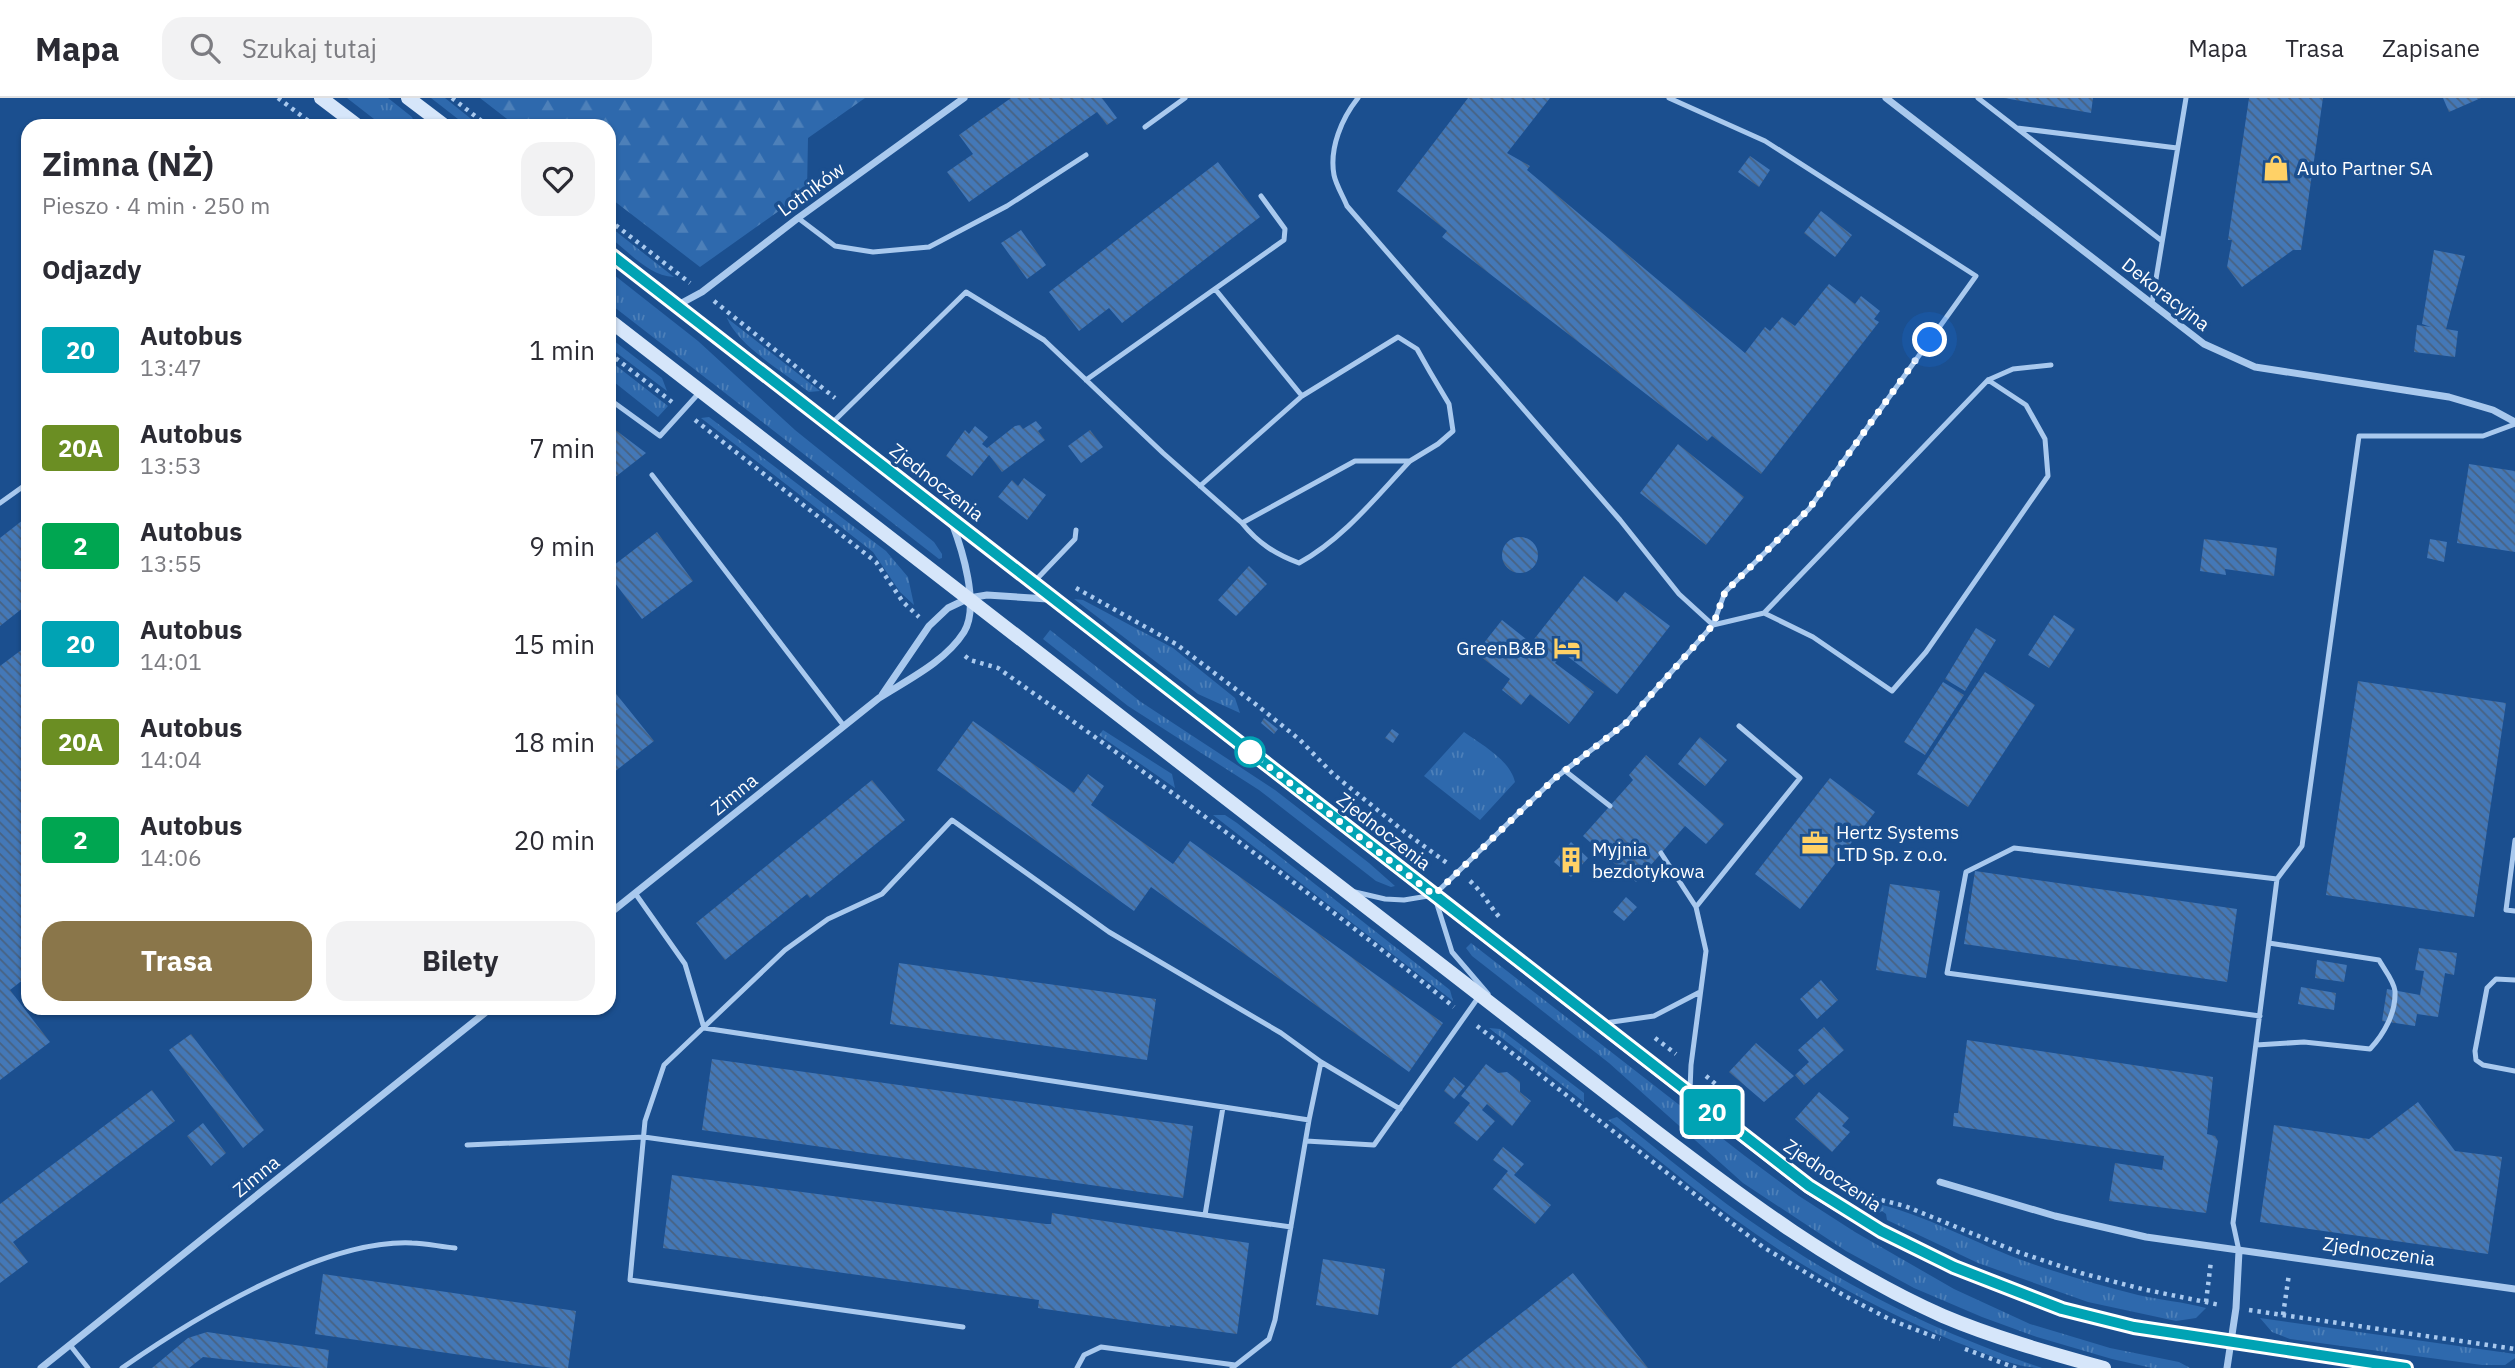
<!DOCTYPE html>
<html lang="pl">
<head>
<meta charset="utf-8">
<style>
  :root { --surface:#fff; --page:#f2f2f3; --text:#2b2b33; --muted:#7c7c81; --line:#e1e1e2; --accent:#8a764a }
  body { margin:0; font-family:"IBM Plex Sans",sans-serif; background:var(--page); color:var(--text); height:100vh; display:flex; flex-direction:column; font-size:26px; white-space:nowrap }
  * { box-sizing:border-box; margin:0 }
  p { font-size:23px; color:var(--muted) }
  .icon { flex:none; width:38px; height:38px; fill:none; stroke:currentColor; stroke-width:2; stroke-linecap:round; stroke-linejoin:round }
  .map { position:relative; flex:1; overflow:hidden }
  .side { position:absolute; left:21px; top:21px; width:595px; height:896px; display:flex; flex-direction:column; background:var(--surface); border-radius:21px; box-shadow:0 2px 5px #0004 }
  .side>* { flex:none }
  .badge { padding:0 14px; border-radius:5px; font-size:24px; line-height:46px }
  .you { position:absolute; width:35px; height:35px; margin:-18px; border:5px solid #fff; border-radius:50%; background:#1a73e8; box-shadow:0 0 0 10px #1a73e833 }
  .map>.badge { position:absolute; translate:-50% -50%; box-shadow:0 0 0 4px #fff }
  h2 { padding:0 21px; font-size:26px; line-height:63px }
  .round { display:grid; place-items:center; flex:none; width:74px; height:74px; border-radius:21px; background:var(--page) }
  .overview { display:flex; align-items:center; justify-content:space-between; height:119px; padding:0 21px }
  h1 { font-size:33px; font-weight:700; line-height:52px }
  .primary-button { display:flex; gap:14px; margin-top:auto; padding:14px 21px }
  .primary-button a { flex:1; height:80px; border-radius:21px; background:var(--accent); color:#fff; font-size:28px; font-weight:700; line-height:80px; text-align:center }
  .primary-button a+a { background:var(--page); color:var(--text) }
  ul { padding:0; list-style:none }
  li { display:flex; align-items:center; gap:21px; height:98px; padding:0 21px }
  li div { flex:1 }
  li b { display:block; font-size:26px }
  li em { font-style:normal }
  li .badge { min-width:77px; font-weight:700; text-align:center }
  header { display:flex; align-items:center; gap:42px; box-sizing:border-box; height:98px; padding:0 35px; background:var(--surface); border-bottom:2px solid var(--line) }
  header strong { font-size:33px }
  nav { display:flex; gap:38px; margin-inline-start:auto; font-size:24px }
  .search { width:490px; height:63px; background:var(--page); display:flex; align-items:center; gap:18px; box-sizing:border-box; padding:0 24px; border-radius:21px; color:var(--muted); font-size:26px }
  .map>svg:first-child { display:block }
  .grass { fill:url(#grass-tufts) }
  .forest { fill:url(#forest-firs) }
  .building { fill:url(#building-back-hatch) }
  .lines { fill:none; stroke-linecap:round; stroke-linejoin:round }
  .path { stroke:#a9c9ee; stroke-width:4.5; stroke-dasharray:3.5 5; stroke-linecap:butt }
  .service { stroke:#a9c9ee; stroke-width:5 }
  .minor { stroke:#a9c9ee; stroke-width:7 }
  .secondary { stroke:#d6e6fa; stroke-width:14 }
  .line-casing { stroke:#fff; stroke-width:16 }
  .line { stroke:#00a3b4; stroke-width:10 }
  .walk { stroke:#fff; stroke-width:7; stroke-dasharray:0 12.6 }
  .stop-dot { fill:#fff; stroke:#00a3b4; stroke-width:3.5 }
  .labels { text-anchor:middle; stroke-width:7; stroke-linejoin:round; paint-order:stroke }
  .poi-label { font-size:19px; fill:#fff; stroke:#1b4f8f; text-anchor:start }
  .street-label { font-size:19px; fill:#fff; stroke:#1b4f8f }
</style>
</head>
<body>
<header>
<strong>Mapa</strong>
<div class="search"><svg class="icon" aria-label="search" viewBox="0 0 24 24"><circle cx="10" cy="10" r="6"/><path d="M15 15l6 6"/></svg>Szukaj tutaj</div>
<nav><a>Mapa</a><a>Trasa</a><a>Zapisane</a></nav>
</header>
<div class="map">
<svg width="2515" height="1270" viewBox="0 0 2515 1270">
  <defs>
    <pattern id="grass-tufts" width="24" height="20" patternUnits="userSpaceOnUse" patternTransform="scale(1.75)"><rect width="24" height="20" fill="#2e69ad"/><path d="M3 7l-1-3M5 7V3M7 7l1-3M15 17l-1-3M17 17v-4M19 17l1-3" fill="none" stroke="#4d80b9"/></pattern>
    <pattern id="forest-firs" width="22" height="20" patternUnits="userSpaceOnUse" patternTransform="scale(1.75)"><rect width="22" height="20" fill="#2e69ad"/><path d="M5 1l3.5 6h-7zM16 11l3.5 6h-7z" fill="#4d80b9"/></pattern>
    <pattern id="building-back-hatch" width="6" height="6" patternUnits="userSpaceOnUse" patternTransform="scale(1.75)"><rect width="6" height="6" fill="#4478b7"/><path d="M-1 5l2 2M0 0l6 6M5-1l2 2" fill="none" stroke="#486282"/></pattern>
  </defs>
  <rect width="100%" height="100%" fill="#1b4f8f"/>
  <path class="grass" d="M 347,0 L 388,0 L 412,19 L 414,24 L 417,23 L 423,28 L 383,28 Z
    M 431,0 L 445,0 L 480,28 L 467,28 Z
    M 609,128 L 674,179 C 650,178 631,156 613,142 L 609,139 Z
    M 609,173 L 698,243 L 795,332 L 934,444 L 942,456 L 942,460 L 939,461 L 609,205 Z
    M 727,220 L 820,293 L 809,294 C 786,276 737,247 727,220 Z
    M 609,239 L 662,280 L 667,293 L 609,249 Z
    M 609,262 L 668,308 L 658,319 L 609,280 Z
    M 709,319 L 886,453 L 908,479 L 914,507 L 900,494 L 873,454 L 701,320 Z
    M 1074,501 L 1083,502 L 1173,550 L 1235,600 L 1240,615 L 1198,596 Z
    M 1050,532 L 1141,604 L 1275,692 L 1369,765 L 1395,788 L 1391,789 L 1376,783 L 1259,692 L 1128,608 L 1043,541 Z
    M 1103,632 L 1172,676 L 1175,690 L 1099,637 Z
    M 1464,634 C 1482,647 1510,662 1515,684 L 1480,722 L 1424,678 Z
    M 1213,717 L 1225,717 L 1237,725 L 1450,892 L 1453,903 Z
    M 1471,845 L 1745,1058 L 1799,1098 L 1855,1134 L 1954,1191 L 2030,1226 L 2110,1250 L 2179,1264 L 2190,1270 L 2152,1270 L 2112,1261 L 2037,1239 L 1982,1219 L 1914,1190 L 1846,1153 L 1743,1085 L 1609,965 L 1472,858 L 1466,850 Z
    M 1489,930 L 1500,931 L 1584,995 L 1584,1004 Z
    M 1617,1019 C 1665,1058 1713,1098 1765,1133 C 1851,1192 1944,1237 2042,1270 C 2013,1270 1983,1254 1956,1244 C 1893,1218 1835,1188 1778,1151 C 1718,1112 1664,1066 1608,1022 Z
    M 1870,1104 C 1926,1116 1975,1146 2030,1165 C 2065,1177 2101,1188 2138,1197 C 2160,1202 2184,1204 2206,1210 L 2196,1220 L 2176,1223 L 2088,1204 L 1978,1165 L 1887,1122 L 1886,1116 L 1882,1113 L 1877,1116 L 1861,1105 Z
    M 2260,1220 L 2515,1256 L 2515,1260 L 2505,1267 L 2482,1267 L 2290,1241 L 2272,1234 Z"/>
  <path class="forest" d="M 480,0 L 865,0 L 808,40 L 807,93 L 700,169 L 609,99 L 609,28 L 516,28 Z"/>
  <path class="building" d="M 1011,0 L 1102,0 L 1117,20 L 1107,27 L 1097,14 L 969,104 L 947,74 L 973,56 L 959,37 Z
    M 1468,0 L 1550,0 L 1507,55 L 1530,68 L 1527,72 L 1745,255 L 1765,229 L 1770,233 L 1782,219 L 1795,228 L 1829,186 L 1855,206 L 1861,198 L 1880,213 L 1874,221 L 1879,224 L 1761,376 L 1712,338 L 1707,343 L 1442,139 L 1447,133 L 1397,93 Z
    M 2004,0 L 2093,0 L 2091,15 Z
    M 2249,0 L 2323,0 L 2301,152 L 2293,152 L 2242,189 L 2227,169 L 2232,142 L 2228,142 Z
    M 2443,0 L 2481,0 L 2449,14 Z
    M 1750,58 L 1770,72 L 1759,89 L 1738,74 Z
    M 1218,64 L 1260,119 L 1122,225 L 1109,210 L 1079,233 L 1049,194 Z
    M 1821,113 L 1852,137 L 1835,159 L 1804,135 Z
    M 1021,132 L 1046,167 L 1027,181 L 1001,145 Z
    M 2434,152 L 2465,158 L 2446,231 L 2458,233 L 2455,259 L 2414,254 L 2417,227 L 2431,229 L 2422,226 Z
    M 1036,323 L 1042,330 L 1038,333 L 1045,342 L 1002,374 L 989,357 L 972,378 L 946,358 L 965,332 L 969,336 L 975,328 L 988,339 L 982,346 L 987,350 L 1015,328 L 1020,327 L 1023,331 Z
    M 609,327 L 646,355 L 609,384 Z
    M 1090,332 L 1103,349 L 1081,365 L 1068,348 Z
    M 1678,346 L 1744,399 L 1706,447 L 1640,395 Z
    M 2469,366 L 2515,373 L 2515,454 L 2457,445 Z
    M 1024,380 L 1046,397 L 1027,422 L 998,399 L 1012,382 L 1018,388 Z
    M 28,418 L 28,506 L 0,528 L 0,440 Z
    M 657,434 L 693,483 L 642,521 L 609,477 L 609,471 Z
    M1502 457a18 18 0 1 1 36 0a18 18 0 1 1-36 0Z
    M 2204,441 L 2277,450 L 2274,478 L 2225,471 L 2226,477 L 2200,473 Z
    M 2430,441 L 2447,444 L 2444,464 L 2427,460 Z
    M 1249,468 L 1267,486 L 1236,518 L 1218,502 Z
    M 1584,478 L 1617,504 L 1625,494 L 1670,528 L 1617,596 L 1563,555 L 1555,565 L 1594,594 L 1569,626 L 1530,596 L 1521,607 L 1502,592 L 1510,581 L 1476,555 L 1502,522 L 1531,545 Z
    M 2054,517 L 2075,531 L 2049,570 L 2028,557 Z
    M 1976,530 L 1996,542 L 1965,593 L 1945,581 Z
    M 28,547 L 28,886 L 24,881 L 10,892 L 50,944 L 0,982 L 0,568 Z
    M 1985,574 L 2035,607 L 1968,709 L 1917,676 Z
    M 2358,583 L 2506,605 L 2474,819 L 2326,797 Z
    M 1943,584 L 1964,597 L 1925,657 L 1904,644 Z
    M 609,587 L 654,643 L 609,678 Z
    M 1264,620 L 1278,631 L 1274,636 L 1261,625 Z
    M 973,623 L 1074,695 L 1088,676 L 1104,688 L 1091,707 L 1173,766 L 1190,743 L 1443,925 L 1409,974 L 1151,789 L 1134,813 L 937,672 Z
    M 1392,631 L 1399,636 L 1393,645 L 1385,640 Z
    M 1700,639 L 1727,662 L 1705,688 L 1678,666 Z
    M 1646,657 L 1724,726 L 1706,746 L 1685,728 L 1636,784 L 1583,738 L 1633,682 L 1629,677 Z
    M 1830,680 L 1875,714 L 1800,811 L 1755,776 Z
    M 872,682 L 905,722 L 810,800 L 807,796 L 725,862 L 696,825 Z
    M 1571,744 L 1588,760 L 1571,779 L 1554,764 Z
    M 1975,773 L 2237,811 L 2227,884 L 1964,846 Z
    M 1890,786 L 1940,793 L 1926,880 L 1876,872 Z
    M 1626,799 L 1637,809 L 1624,823 L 1613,814 Z
    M 2419,850 L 2457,855 L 2454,877 L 2445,875 L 2438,919 L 2417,916 L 2415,928 L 2382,923 L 2387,891 L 2420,897 L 2424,873 L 2415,872 Z
    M 2317,862 L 2347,867 L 2344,884 L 2315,880 Z
    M 899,865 L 1156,901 L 1147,962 L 890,926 Z
    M 1821,882 L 1838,902 L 1817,921 L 1800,901 Z
    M 2301,889 L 2336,895 L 2334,912 L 2298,906 Z
    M 1824,929 L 1844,952 L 1804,987 L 1795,977 L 1809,964 L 1798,952 Z
    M 191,936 L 264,1032 L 243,1050 L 169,952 Z
    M 1967,942 L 2213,979 L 2207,1036 L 2215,1038 L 2218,1043 L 2206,1115 L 2109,1103 L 2115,1065 L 2162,1072 L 2164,1058 L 1953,1028 L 1954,1015 L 1958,1015 Z
    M 1756,945 L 1794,978 L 1764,1004 L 1729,974 Z
    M 712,961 L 1193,1028 L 1183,1100 L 702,1032 Z
    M 1486,966 L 1498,975 L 1507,974 L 1520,984 L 1520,994 L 1531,1003 L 1512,1028 L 1487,1006 L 1482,1012 L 1495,1023 L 1477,1043 L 1454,1025 L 1470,1005 L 1461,998 Z
    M 1454,979 L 1465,988 L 1454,1001 L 1444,993 Z
    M 152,992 L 175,1023 L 13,1144 L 28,1164 L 0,1185 L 0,1106 Z
    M 1819,994 L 1849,1020 L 1842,1028 L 1850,1034 L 1832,1054 L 1795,1021 Z
    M 2418,1004 L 2455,1053 L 2502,1059 L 2488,1156 L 2260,1124 L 2274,1027 L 2369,1041 Z
    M 203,1025 L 226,1055 L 211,1068 L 187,1038 Z
    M 1503,1049 L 1524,1066 L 1514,1077 L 1551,1107 L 1535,1126 L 1493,1091 L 1508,1073 L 1493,1062 Z
    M 672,1077 L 1046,1126 L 1051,1126 L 1052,1115 L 1249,1145 L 1237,1236 L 1170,1227 L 1170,1229 L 1038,1210 L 1039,1202 L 663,1150 Z
    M 1323,1161 L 1385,1171 L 1378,1217 L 1316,1207 Z
    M 1573,1175 L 1648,1270 L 1451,1270 Z
    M 323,1176 L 576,1213 L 568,1270 L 552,1270 L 315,1236 Z
    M 207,1234 L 329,1252 L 327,1270 L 303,1270 L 203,1259 L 189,1270 L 152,1270 L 188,1240 Z"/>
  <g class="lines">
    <path class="path" d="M 278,0 L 315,28
      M 452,0 L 488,28
      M 609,122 L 690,185
      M 714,203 L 835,300
      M 609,255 L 672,304
      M 695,322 L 876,464 L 903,504 L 919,519
      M 1076,490 L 1176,546 L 1258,608 L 1300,642 L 1333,676 L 1406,735 L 1447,765
      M 965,558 L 970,562 L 998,570 C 1153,680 1306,790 1454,909
      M 1470,783 C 1485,797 1489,808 1502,822
      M 1477,928 L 1763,1149 L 1845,1198 L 1891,1222 L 1940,1241
      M 1655,940 L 1676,956
      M 1706,978 L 1739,1006
      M 1865,1098 L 1905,1108 L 2015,1153 L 2081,1175 L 2142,1191 L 2220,1207
      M 2206,1204 L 2211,1163
      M 2249,1212 L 2515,1251
      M 2283,1217 L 2289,1176
      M 1965,1251 L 2016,1270"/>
    <path class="service" d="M 1358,0 C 1342,20 1329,50 1334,77 C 1336,87 1343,98 1347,108 L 1620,422 L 1679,496 L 1713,527 L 1764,515 L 1813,539 L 1892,593 L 1926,554 L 2048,378 L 2045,341 L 2026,307 L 1988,282
      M 1978,0 L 2162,143
      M 1145,29 L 1185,0
      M 2017,30 L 2177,50
      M 798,120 L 835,148 L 873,154 L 929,149 L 1007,108 L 1086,57
      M 2152,205 L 2186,0
      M 1086,282 L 1284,142 L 1285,131 L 1261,98
      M 609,301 L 660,338 L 699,295
      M 831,326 L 966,194 L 1044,242 L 1163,355 L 1242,425 L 1355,363 L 1410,363 L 1438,346 L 1453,333 L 1449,306 L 1430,274 L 1417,251 L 1398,239 L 1302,298
      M 652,377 L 844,628
      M 1200,388 L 1302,298 L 1215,191
      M 0,405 L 28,385
      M 1242,425 C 1258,445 1275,456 1299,465 C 1343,441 1376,399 1410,363
      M 1033,485 L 1075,441 L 1076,432
      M 1764,515 L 1988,282 L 2013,271 L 2051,267
      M 1564,672 L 1610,708
      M 2515,742 L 2506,812 L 2515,813
      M 1661,755 L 1696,809 L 1706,853 L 1691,967 L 1690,992
      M 1355,794 L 1385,801 L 1404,802 L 1434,797 L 1554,681 L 1626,625 L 1713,527 L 1725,494 L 1809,411 L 1976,178 L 1765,43 L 1669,0
      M 635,795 L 685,866 L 704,930 L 1309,1022 L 1275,1222 L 1269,1241 L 1232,1270
      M 1436,803 L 1452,854 L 1488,896
      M 1696,809 L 1800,680 L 1739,628
      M 2515,882 L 2496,881 L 2487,890 L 2475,953 L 2476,962 L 2483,967 L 2515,973
      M 2260,918 L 1947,875 L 1966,774 L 2014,750 L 2277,781
      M 1605,925 L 1654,918 L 1700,894
      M 2256,947 L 2304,944 L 2370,951 C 2384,936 2396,915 2395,893 C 2394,883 2384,871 2379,862 L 2269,845
      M 1321,964 L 1400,1011
      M 1306,1043 L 1374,1047 L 1480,897
      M 467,1047 L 644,1039 L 1291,1129
      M 1205,1117 L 1223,1009
      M 2239,1153 L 2233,1125 L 2277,781 L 2302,748 L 2359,338 L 2483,338 L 2515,326
      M 963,1229 L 630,1182 L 645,1023 L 664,967 L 785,852 L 828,821 L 882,796 L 952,722 L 1109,834 L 1281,935 L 1321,964 L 1309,1022
      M 70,1247 L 88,1270
      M 122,1270 C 194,1220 323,1141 412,1145 C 426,1145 441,1149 455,1150
      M 1077,1270 L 1084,1257 L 1101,1249 L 1235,1267"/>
    <path class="minor" d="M 1886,0 L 2204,246 L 2255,269 L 2449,299 L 2493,312 L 2515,324
      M 678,207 L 702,194 L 798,120 L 964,0
      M 882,597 L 929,528 L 948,510 L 969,500 L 987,497 L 1048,501
      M 609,816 L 879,600 C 907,582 945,564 964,534 C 980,508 962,451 952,425
      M 1940,1084 L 2055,1118 L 2146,1139 L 2515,1191
      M 41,1270 L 491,910
      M 2227,1270 L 2236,1210 L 2239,1153"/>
    <path class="secondary" d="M 321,0 L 358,28
      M 408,0 L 445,28
      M 609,155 L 1809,1089 L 1881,1133 L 1954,1169 L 2062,1211 L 2134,1229 L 2406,1270
      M 609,222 L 1654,1032 C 1744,1101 1837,1171 1943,1218 C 1995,1240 2050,1255 2104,1270"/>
  </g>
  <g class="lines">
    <g class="line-casing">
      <path id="line" d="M 609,155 L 1809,1088 L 1881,1133 L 1954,1169 L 2062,1211 L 2134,1229 L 2406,1270"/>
    </g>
    <use href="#line" class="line"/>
    <path class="walk" d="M 1250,654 L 1434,797 L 1554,681 L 1626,625 L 1713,527 L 1725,494 L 1809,411 L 1930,242"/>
  </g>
  <defs>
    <g id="shop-bare" transform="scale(2.1)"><path d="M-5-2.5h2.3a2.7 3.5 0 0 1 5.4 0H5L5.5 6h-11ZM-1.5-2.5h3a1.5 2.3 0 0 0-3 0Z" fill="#ffd166" stroke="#1b4f8f" stroke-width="2.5" paint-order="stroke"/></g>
    <g id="hotel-bare" transform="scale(2.1)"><path d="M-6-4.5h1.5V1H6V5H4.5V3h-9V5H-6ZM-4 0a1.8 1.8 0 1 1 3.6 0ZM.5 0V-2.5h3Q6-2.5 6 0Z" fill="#ffd166" stroke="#1b4f8f" stroke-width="2.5" paint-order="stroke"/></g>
    <g id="office-bare" transform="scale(2.1)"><path d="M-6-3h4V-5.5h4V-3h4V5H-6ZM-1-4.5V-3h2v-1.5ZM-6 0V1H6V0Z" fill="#ffd166" stroke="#1b4f8f" stroke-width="2.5" paint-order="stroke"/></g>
    <g id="building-bare" transform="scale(2.1)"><path d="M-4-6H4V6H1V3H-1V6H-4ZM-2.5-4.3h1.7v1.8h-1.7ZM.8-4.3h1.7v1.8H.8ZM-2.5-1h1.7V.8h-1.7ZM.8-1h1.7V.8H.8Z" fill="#ffd166" stroke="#1b4f8f" stroke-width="2.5" paint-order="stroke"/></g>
  </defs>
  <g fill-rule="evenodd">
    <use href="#shop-bare" x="2276" y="70"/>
    <use href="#hotel-bare" x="1567" y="550"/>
    <use href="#office-bare" x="1815" y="745"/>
    <use href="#building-bare" x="1571" y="762"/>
  </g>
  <circle class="stop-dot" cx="1250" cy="654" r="14"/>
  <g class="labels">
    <g class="poi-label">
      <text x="2297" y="77">Auto Partner SA</text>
      <text x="1546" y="557" text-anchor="end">GreenB&amp;B</text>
      <text x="1836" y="741">Hertz Systems<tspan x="1836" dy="22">LTD Sp. z o.o.</tspan></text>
      <text x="1592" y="758">Myjnia<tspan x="1592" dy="22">bezdotykowa</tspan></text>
    </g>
    <g class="street-label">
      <text transform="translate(811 91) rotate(-36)" y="7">Lotników</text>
      <text transform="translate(2166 196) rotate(38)" y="7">Dekoracyjna</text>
      <text transform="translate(937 384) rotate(38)" y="7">Zjednoczenia</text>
      <text transform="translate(734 696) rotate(-39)" y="7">Zimna</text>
      <text transform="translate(1384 733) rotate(38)" y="7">Zjednoczenia</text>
      <text transform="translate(1833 1077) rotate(34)" y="7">Zjednoczenia</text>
      <text transform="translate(256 1078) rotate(-39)" y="7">Zimna</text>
      <text transform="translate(2379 1153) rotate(8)" y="7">Zjednoczenia</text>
    </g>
  </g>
</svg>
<div class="you" style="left:1930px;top:242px"></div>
<b class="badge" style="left:1712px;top:1014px;background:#00a3b4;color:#fff">20</b>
<section class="side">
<div class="overview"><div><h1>Zimna (NŻ)</h1><p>Pieszo · 4 min · 250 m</p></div><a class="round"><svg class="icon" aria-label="heart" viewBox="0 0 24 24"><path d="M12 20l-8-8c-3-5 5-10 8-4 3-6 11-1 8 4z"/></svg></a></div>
<h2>Odjazdy</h2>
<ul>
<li><span class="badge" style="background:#00a3b4;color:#fff">20</span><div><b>Autobus</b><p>13:47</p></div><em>1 min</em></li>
<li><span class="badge" style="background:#6b8e23;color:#fff">20A</span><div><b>Autobus</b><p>13:53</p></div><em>7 min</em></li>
<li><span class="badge" style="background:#00a651;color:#fff">2</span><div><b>Autobus</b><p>13:55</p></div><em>9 min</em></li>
<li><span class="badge" style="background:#00a3b4;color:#fff">20</span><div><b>Autobus</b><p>14:01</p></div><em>15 min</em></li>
<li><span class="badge" style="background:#6b8e23;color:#fff">20A</span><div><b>Autobus</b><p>14:04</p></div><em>18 min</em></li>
<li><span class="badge" style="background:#00a651;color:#fff">2</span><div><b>Autobus</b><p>14:06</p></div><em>20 min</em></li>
</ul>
<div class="primary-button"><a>Trasa</a><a>Bilety</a></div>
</section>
</div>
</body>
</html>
